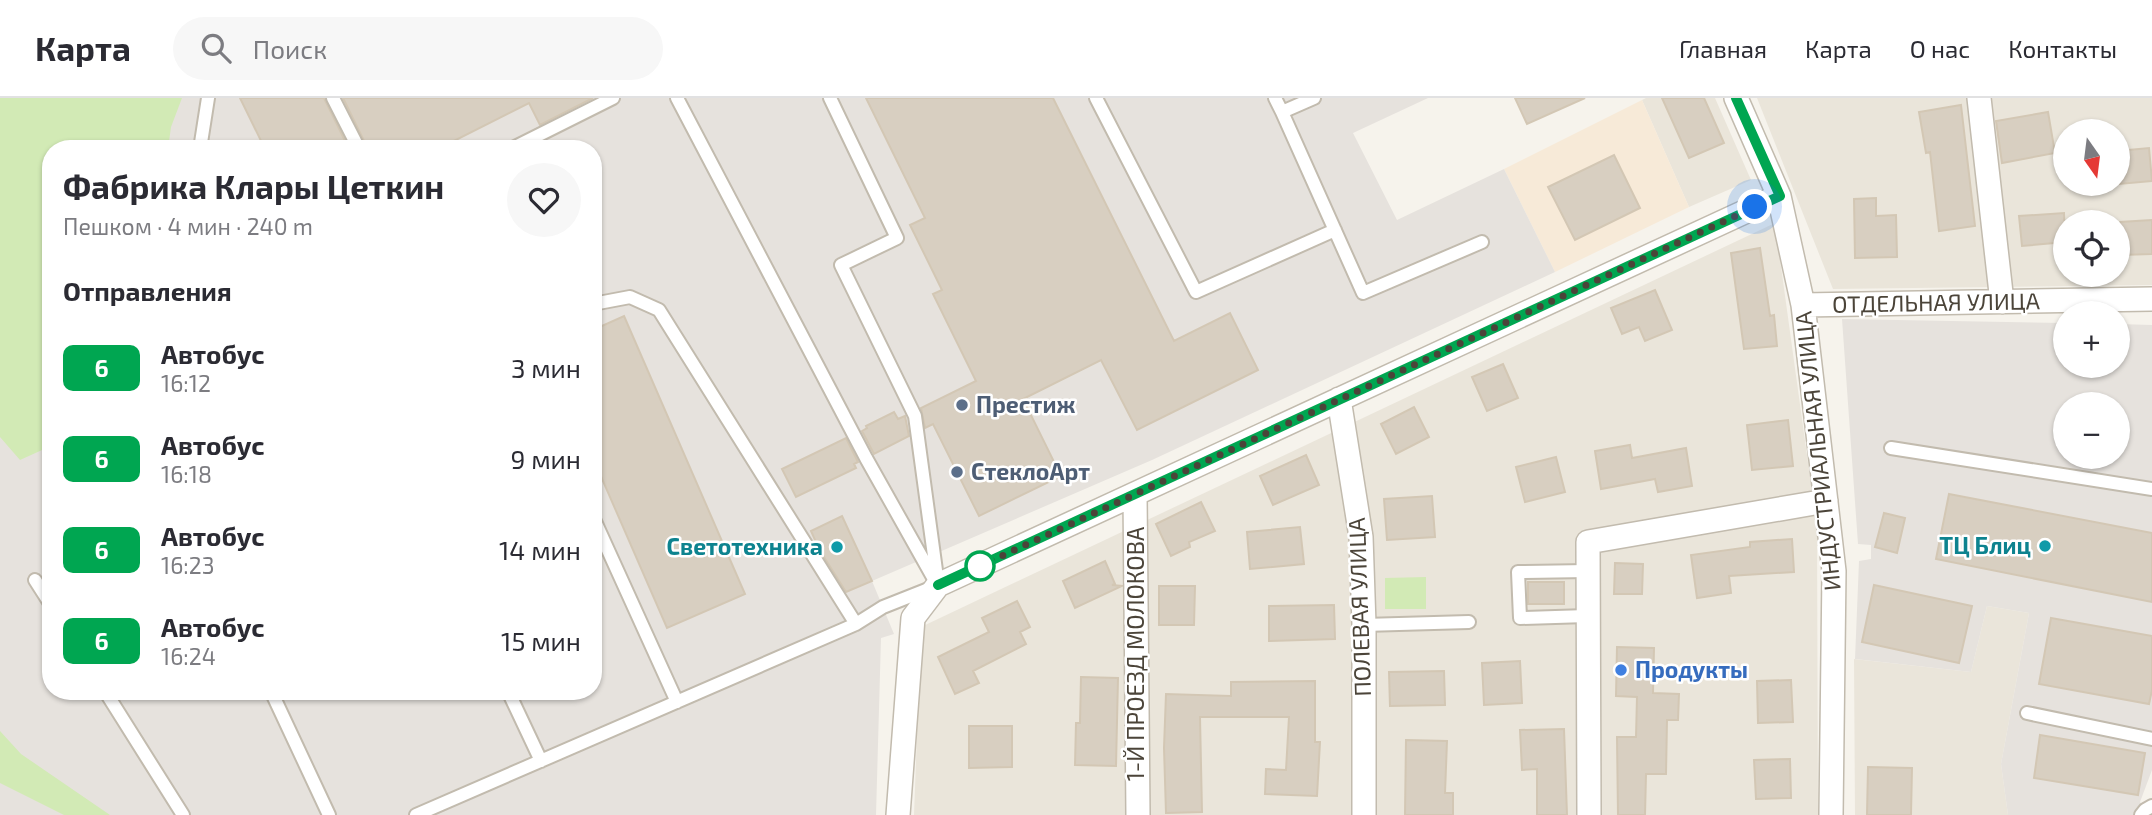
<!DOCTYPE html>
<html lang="ru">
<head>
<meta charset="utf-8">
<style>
  :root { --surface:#fff; --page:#f7f7f7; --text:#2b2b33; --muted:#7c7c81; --line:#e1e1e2 }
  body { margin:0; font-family:"Exo 2",sans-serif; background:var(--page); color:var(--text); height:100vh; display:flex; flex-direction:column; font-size:26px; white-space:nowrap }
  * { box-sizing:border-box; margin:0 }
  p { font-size:23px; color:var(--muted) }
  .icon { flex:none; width:38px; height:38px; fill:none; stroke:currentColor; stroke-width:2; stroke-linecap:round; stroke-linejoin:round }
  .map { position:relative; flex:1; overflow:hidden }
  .drawer { position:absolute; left:42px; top:42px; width:560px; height:560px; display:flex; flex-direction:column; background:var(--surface); border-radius:28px; box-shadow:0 2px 5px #0004 }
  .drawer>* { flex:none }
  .badge { padding:0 14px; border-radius:10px; font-size:24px; line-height:46px }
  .needle { width:46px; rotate:166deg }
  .fabs { position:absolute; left:2053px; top:21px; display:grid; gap:14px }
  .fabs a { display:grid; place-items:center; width:77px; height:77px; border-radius:50%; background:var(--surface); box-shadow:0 2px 5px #0004; font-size:35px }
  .you { position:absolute; width:35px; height:35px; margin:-18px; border:5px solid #fff; border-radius:50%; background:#1a73e8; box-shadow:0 0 0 10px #1a73e833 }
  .map>.badge { position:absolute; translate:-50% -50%; box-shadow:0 0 0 4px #fff }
  h2 { padding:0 21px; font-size:26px; line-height:63px }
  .round { display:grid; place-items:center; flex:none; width:74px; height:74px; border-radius:37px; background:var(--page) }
  .head { display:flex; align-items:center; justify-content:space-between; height:119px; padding:0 21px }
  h1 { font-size:33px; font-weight:700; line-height:52px }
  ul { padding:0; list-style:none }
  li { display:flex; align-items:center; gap:21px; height:91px; padding:0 21px }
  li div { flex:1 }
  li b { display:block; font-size:26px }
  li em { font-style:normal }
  li .badge { min-width:77px; font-weight:700; text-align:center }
  header { display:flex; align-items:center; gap:42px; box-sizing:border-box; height:98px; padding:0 35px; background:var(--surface); border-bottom:2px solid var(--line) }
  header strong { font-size:33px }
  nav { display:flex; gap:38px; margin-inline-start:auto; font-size:24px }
  .search { width:490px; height:63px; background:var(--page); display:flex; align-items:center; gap:18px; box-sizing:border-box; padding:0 24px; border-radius:38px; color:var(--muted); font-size:26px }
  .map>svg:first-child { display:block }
  .residential { fill:#eae5da; fill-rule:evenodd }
  .commercial { fill:#f7ead8 }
  .industrial { fill:#e6e2dd; fill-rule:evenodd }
  .green { fill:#d2eab5 }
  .building { fill:#d8cfc1; stroke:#d3c7b4; stroke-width:2 }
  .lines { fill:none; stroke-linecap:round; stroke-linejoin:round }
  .service-casing { stroke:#c2bbae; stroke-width:16 }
  .minor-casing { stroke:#c2bbae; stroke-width:26 }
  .service { stroke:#fff; stroke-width:12 }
  .minor { stroke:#fff; stroke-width:23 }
  .line-casing { stroke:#fff; stroke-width:16 }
  .line { stroke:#00a651; stroke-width:10 }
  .walk { stroke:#4b4439; stroke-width:7; stroke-dasharray:0 12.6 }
  .service-dot { fill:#5c6f8a; stroke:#fff; stroke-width:2.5 }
  .culture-dot { fill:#0f9aa8; stroke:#fff; stroke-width:2.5 }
  .stop-dot { fill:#fff; stroke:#00a651; stroke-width:3.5 }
  .shop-dot { fill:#3f7fe0; stroke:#fff; stroke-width:2.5 }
  .labels { text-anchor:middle; stroke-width:5; stroke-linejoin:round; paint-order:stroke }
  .street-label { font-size:23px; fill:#4b4439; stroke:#fff }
  .service-label { font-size:23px; font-weight:bold; fill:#4e5e75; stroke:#fff; text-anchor:start }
  .culture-label { font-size:23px; font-weight:bold; fill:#0d838f; stroke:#fff; text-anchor:end }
  .shop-label { font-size:23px; font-weight:bold; fill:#366cbe; stroke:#fff; text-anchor:start }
</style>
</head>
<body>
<header>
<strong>Карта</strong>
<div class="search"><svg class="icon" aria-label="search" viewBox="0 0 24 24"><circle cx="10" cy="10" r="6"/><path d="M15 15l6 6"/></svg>Поиск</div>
<nav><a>Главная</a><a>Карта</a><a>О нас</a><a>Контакты</a></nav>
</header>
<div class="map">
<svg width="2152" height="717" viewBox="0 0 2152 717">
  <rect width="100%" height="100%" fill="#f6f3ec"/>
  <path class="residential" d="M 1646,0 L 1715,0 L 1751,82 L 1689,109 L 1642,2 Z
    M 1757,0 L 2152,0 L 2152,187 L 1833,191 ZM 2065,33 L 2118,33 L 2118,86 L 2065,86 ZM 2065,124 L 2118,124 L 2118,177 L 2065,177 Z
    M 1775,125 L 1817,430 L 1818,717 L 914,717 L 921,529 Z
    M 1987,508 L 2029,515 L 2001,666 L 2008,717 L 1855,717 L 1854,561 L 1971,574 Z"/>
  <path class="commercial" d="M 1642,2 L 1689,109 L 1555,174 L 1504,71 Z"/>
  <path class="industrial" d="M 157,0 L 1428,0 L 1353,35 L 1397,122 L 1504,71 L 1555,174 L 1152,362 L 872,483 L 894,536 L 881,540 L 876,717 L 0,717 L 0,313 L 51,277 L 51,593 L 593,593 L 593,51 L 138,51 Z
    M 1842,221 L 2065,225 L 2065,268 L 2118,268 L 2118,226 L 2152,227 L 2152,672 L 2140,704 L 2148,717 L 2008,717 L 2001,666 L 2029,515 L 1987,508 L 1971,574 L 1855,561 L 1859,463 L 1871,461 L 1871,447 L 1858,446 ZM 2065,306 L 2118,306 L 2118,359 L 2065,359 Z"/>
  <path class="green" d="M 0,0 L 182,0 L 171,29 L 168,51 L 51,51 L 51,348 L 20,362 L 0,339 Z
    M 1426,479 L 1426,511 L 1385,511 L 1385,480 Z
    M 0,633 L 21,656 L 110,717 L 64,717 L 0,685 Z"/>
  <path class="building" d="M 240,0 L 324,0 L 349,51 L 265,51 Z
    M 343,0 L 593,0 L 540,27 L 529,5 L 438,51 L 368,51 Z
    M 866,0 L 1053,0 L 1174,243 L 1230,215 L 1258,272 L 1137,332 L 1101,262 L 1023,301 L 1061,378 L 979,418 L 933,326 L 925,330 L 921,310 L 976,283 L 933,196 L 942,192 L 910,127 L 925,120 Z
    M 1515,0 L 1585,0 L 1527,26 Z
    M 1662,0 L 1704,0 L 1724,45 L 1689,60 Z
    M 1961,7 L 1975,128 L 1939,133 L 1930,54 L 1926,55 L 1919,14 Z
    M 2048,14 L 2055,55 L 2002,65 L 1996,23 Z
    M 2149,50 L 2152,83 L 2119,86 L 2118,53 Z
    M 1614,57 L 1640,110 L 1575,142 L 1548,89 Z
    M 1876,100 L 1876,118 L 1896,117 L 1897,159 L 1855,160 L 1854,101 Z
    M 2064,115 L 2065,144 L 2022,148 L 2019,118 Z
    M 2152,122 L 2152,156 L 2121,157 L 2120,124 Z
    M 1760,150 L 1770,218 L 1774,217 L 1777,248 L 1744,251 L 1731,155 Z
    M 1655,192 L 1672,232 L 1645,243 L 1639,229 L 1622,236 L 1611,210 Z
    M 624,218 L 745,496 L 667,530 L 593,360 L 593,232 Z
    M 1503,266 L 1518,300 L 1487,313 L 1472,279 Z
    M 1414,309 L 1429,339 L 1396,356 L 1381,326 Z
    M 894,314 L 898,321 L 905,318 L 909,338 L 874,356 L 862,333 L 867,330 L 866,328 Z
    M 1788,322 L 1793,368 L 1752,372 L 1747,327 Z
    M 846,340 L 858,364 L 854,366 L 856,370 L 796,399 L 782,371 Z
    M 1630,347 L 1632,360 L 1686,350 L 1692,388 L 1658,394 L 1655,381 L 1601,391 L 1595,353 Z
    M 1306,357 L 1319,387 L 1273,407 L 1260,378 Z
    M 1556,359 L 1565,394 L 1525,404 L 1516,369 Z
    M 1949,396 L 2152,435 L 2152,504 L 1936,461 Z
    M 1432,398 L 1435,439 L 1387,442 L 1384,401 Z
    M 1201,404 L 1215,433 L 1189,444 L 1190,449 L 1171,458 L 1156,426 Z
    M 1884,415 L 1905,420 L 1897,455 L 1875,449 Z
    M 842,418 L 872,483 L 846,494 L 819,451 L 811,433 Z
    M 1300,429 L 1304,466 L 1250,471 L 1247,434 Z
    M 1792,441 L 1794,474 L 1729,478 L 1731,495 L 1697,500 L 1691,457 L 1750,449 L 1750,444 Z
    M 1105,463 L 1115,486 L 1112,487 L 1122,488 L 1075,510 L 1063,483 Z
    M 1615,465 L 1643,466 L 1642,496 L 1614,496 Z
    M 1528,484 L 1564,484 L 1564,506 L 1528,506 Z
    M 1874,487 L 1972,508 L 1959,565 L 1862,544 Z
    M 1159,488 L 1195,488 L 1194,527 L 1159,527 Z
    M 1017,503 L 1030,529 L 1020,534 L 1026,546 L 973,573 L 979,585 L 955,596 L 938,559 L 989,534 L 982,520 Z
    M 1334,507 L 1335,541 L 1269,543 L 1269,508 Z
    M 2051,520 L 2152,538 L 2152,592 L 2149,606 L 2039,586 Z
    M 1617,549 L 1654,550 L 1653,595 L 1679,596 L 1678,622 L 1667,622 L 1666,676 L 1646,676 L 1645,717 L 1618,717 L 1617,639 L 1636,639 L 1637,599 L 1616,598 Z
    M 1520,563 L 1522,605 L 1484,607 L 1482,565 Z
    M 1444,573 L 1445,607 L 1390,608 L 1389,574 Z
    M 1081,579 L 1118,580 L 1116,668 L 1075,667 L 1076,625 L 1080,625 Z
    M 1791,582 L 1793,624 L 1758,625 L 1757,583 Z
    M 1315,583 L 1315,644 L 1320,644 L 1317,698 L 1265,696 L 1266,671 L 1286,672 L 1289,619 L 1200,619 L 1202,714 L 1166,715 L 1164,650 L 1166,596 L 1231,598 L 1231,584 Z
    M 969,628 L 1012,628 L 1012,669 L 969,670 Z
    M 1564,631 L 1567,717 L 1537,717 L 1537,671 L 1522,672 L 1520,632 Z
    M 2040,637 L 2145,655 L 2138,697 L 2034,680 Z
    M 1406,642 L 1447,643 L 1445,695 L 1453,695 L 1453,717 L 1405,717 Z
    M 1790,661 L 1791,700 L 1756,701 L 1754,662 Z
    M 1868,669 L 1912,670 L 1911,717 L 1867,717 Z"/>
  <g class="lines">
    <g class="service-casing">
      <path id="service" d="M 333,0 L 359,51
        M 677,0 L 866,360 L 934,481
        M 830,0 L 897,140 L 841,167 L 915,318 L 938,487
        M 1096,0 L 1196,194 L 1335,132
        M 1275,0 L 1282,14
        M 1314,0 L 1282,14 L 1363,195 L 1482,144
        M 200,51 L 208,0
        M 511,51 L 613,0
        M 593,206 L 630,199 L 659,212 L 856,526
        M 1891,350 L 2152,391
        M 593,419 L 677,604
        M 35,482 L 51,507
        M 1587,518 L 1520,520 L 1518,474 L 1588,473
        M 1364,527 L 1469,524
        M 105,593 L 183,717
        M 271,593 L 329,717
        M 508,593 L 541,663
        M 2027,615 L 2152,641
        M 416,717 L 856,526 L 883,509 L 931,490
        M 2141,717 L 2145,712 L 2152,708"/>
    </g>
    <g class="minor-casing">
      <path id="minor" d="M 1736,0 L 1779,98 L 1803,207 L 1834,473 L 1831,717
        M 1979,0 L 2002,204
        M 1803,207 L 2152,201
        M 1339,301 L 1361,439 L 1364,527 L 1364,717
        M 1135,396 L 1138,717
        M 898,717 L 913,520 L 938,487 L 1779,98
        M 1589,717 L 1588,444 L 1826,403"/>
    </g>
    <use href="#service" class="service"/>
    <use href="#minor" class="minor"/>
  </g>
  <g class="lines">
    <g class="line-casing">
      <path id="line" d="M 938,487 L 1780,98 L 1736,0"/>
    </g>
    <use href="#line" class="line"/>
    <path class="walk" d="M 980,468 L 1755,109"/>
  </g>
  <g class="service-dot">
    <circle cx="962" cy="307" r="7"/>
    <circle cx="957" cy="374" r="7"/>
  </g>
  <g class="culture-dot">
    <circle cx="2045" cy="448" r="7"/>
    <circle cx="837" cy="449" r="7"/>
  </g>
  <circle class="stop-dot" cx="980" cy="468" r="14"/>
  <circle class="shop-dot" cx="1621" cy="572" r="7"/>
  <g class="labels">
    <g class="street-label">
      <text transform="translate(1936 205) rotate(-1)" y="8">ОТДЕЛЬНАЯ УЛИЦА</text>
      <text transform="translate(1818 353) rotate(-96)" y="8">ИНДУСТРИАЛЬНАЯ УЛИЦА</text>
      <text transform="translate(1360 509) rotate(-92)" y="8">ПОЛЕВАЯ УЛИЦА</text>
      <text transform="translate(1136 556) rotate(-90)" y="8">1-Й ПРОЕЗД МОЛОКОВА</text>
    </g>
    <g class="service-label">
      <text x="976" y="315">Престиж</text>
      <text x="971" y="382">СтеклоАрт</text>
    </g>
    <g class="culture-label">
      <text x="2031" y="456">ТЦ Блиц</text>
      <text x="823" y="457">Светотехника</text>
    </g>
    <g class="shop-label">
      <text x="1635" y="580">Продукты</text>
    </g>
  </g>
</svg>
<div class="fabs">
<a><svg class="needle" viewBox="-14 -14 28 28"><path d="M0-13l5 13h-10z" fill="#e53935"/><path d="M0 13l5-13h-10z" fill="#7c7c81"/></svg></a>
<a><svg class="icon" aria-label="locate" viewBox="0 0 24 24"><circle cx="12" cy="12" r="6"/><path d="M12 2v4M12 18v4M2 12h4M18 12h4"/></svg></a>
<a>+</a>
<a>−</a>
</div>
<div class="you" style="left:1755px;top:109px"></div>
<section class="drawer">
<div class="head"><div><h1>Фабрика Клары Цеткин</h1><p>Пешком · 4 мин · 240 m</p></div><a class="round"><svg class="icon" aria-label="heart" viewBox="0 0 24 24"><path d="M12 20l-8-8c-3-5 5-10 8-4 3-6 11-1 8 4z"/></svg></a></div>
<h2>Отправления</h2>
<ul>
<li><span class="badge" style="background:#00a651;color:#fff">6</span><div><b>Автобус</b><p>16:12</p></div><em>3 мин</em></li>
<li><span class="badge" style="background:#00a651;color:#fff">6</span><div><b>Автобус</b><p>16:18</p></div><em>9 мин</em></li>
<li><span class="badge" style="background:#00a651;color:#fff">6</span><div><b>Автобус</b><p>16:23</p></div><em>14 мин</em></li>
<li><span class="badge" style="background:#00a651;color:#fff">6</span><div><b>Автобус</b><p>16:24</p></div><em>15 мин</em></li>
</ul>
</section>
</div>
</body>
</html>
